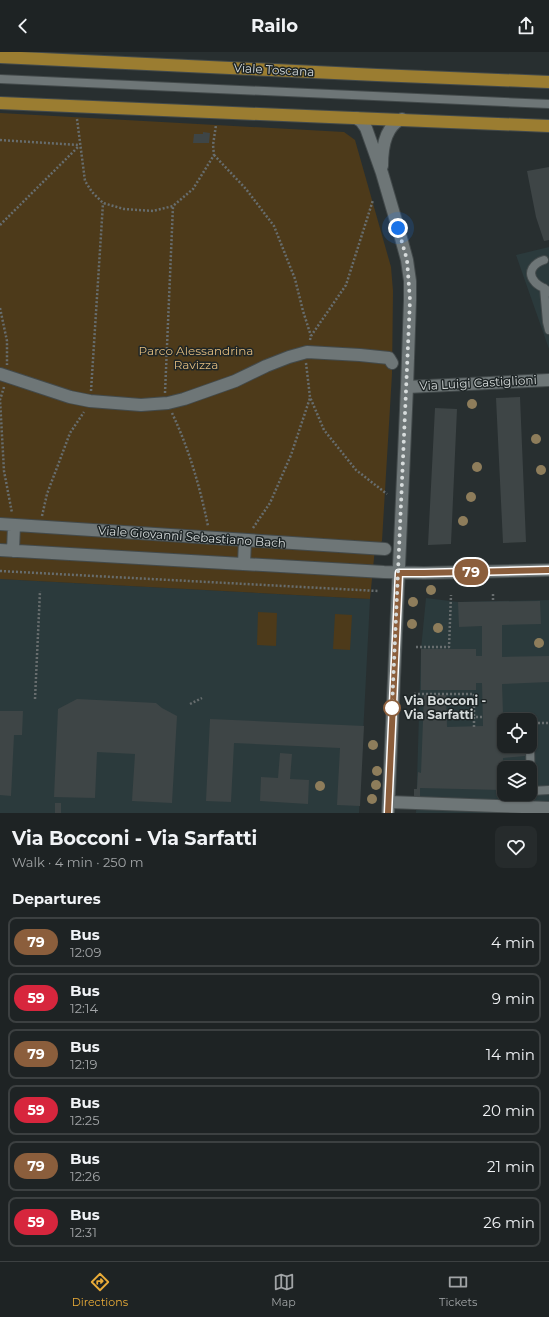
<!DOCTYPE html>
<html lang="en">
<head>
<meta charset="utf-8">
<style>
  :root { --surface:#1e2324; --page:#262b2c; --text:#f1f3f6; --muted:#a1a4a6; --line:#3c4041; --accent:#e9ab38 }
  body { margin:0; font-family:Montserrat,sans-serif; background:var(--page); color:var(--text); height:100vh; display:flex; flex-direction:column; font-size:15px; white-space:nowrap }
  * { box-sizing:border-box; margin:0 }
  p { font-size:13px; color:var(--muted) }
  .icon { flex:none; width:22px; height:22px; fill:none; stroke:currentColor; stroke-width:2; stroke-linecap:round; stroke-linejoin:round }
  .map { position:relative; height:761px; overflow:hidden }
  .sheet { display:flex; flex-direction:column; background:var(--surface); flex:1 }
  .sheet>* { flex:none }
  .badge { padding:0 8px; border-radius:13px; font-size:14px; line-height:26px }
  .controls { position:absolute; left:497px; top:661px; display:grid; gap:8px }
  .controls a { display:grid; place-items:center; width:40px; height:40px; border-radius:8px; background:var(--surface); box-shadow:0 1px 3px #0004,0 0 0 1px var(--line); font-size:20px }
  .you { position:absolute; width:20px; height:20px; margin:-10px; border:3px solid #fff; border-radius:50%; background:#1a73e8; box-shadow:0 0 0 6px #1a73e833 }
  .map>.badge { position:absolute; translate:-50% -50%; box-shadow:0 0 0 2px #fff }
  h2 { padding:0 12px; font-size:15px; line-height:36px }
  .round { display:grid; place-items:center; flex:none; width:42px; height:42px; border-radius:8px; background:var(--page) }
  .overview { display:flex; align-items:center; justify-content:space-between; height:68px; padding:0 12px }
  h1 { font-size:19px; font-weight:700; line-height:30px }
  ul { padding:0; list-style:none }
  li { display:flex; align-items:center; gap:12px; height:50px; margin:0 8px 6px; padding:0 4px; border:2px solid var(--line); border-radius:8px }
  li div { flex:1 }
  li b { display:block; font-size:15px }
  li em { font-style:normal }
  li .badge { min-width:44px; font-weight:700; text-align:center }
  header { display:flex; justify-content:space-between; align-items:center; height:52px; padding:0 12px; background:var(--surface); font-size:18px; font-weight:700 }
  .menu { display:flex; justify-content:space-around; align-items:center; height:56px; border-top:1px solid var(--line); background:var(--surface); font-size:11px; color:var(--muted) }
  .menu a { display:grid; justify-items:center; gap:2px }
  .menu .current { color:var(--accent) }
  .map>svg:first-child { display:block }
  .built { fill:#2b3a3c; fill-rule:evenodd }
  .green { fill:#4d3a1a }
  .building { fill:#3e4546 }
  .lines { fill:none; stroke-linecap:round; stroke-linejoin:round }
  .lane-casing { stroke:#434a4b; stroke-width:10 }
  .street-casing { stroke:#434a4b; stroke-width:14 }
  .primary-casing { stroke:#434a4b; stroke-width:14 }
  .path { stroke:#676d6e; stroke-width:2.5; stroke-dasharray:2 2; stroke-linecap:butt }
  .lane { stroke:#6e7677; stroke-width:8 }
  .street { stroke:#6e7677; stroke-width:12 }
  .primary { stroke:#9b7d31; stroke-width:12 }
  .tree { fill:#8e7d5b }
  .line-casing { stroke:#fff; stroke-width:9 }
  .line { stroke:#8b5e3c; stroke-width:6 }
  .walk { stroke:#d6dbdb; stroke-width:4; stroke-dasharray:0 7.2 }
  .stop-dot { fill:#fff; stroke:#8b5e3c; stroke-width:2 }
  .labels { text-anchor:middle; stroke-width:3; stroke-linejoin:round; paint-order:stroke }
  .street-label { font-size:12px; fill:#d6dbdb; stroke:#1e2526 }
  .park-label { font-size:12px; fill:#e2bc7f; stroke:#1e2526 }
  .stop-label { font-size:12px; font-weight:bold; fill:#d6dbdb; stroke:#1e2526; text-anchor:start }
</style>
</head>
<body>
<header><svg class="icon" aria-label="back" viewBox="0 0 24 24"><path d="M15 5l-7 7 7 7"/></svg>Railo<svg class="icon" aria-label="share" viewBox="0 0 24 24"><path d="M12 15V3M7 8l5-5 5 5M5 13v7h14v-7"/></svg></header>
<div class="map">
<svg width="549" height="761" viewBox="0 0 549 761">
  <rect width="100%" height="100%" fill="#282f30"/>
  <path class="built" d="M 549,195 L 549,297 L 516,203 Z
    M 0,527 L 370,547 L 359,761 L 0,761 Z
    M 426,546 L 458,550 L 549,548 L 549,761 L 416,761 L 421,597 ZM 504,668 L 530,668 L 530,694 L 504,694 ZM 504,716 L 530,716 L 530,742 L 504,742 Z"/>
  <path class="green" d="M 0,61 L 344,80 L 355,88 L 391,215 L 393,239 L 392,322 L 382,489 L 375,496 L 370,547 L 0,527 Z
    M 258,560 L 277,561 L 276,594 L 257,593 Z
    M 335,562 L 352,563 L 350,598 L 333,597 Z"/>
  <path class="building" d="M 203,80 L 210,81 L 209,91 L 193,91 L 194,82 L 203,82 Z
    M 549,115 L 549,188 L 544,189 L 536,165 L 527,119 Z
    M 520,345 L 526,490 L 503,491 L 496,346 Z
    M 435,356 L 457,357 L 451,492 L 428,493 Z
    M 540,549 L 541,572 L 502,573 L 502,605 L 549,604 L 549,630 L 502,632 L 504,694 L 525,694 L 525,704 L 503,706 L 502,738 L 420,736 L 420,747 L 414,747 L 414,737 L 417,737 L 418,720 L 421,721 L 424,643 L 446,643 L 447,675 L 483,674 L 482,631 L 476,631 L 476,638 L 421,638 L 421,597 L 476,597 L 476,604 L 482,604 L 482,574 L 459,575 L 458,550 Z
    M 77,647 L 156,651 L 162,656 L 177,664 L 172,751 L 132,749 L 135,702 L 97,700 L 95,746 L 54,745 L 58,657 Z
    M 0,659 L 23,659 L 22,683 L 14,683 L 11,744 L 0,743 Z
    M 210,667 L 364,674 L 360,754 L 337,753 L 340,696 L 234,691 L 231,750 L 206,749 Z
    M 280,701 L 292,702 L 290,727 L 309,728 L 308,752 L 260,749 L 261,725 L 278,726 Z
    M 55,751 L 61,751 L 61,761 L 55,761 Z"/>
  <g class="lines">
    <g class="lane-casing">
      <path id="lane" d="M 0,27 L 549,52
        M 544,208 C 534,211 526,220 535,230 C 538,234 545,236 549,240
        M 544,236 L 547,270 L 549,278
        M 530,694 L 531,739 L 549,738"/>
    </g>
    <g class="street-casing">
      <path id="street" d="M 356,66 L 361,69 L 366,76 L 382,121 L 401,186 L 407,208 L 410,229 L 410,248 L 407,335 L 388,761
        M 382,114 C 382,97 385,74 402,67
        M 0,322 L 70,345 L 90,349 L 141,353 L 168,351 L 184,347 L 235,329 L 266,314 L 289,305 L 307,300 L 360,303 L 389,306 L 392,311
        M 407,335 L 549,328
        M 0,472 L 385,497
        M 0,498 L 384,520 L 424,521 L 549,518
        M 13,499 L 14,473
        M 244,512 L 245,488
        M 389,750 L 549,756"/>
    </g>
    <g class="primary-casing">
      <path id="primary" d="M 0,5 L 377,23 L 549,30
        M 0,51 C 183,60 366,66 549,74"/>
    </g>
    <path class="path" d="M 77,67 L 85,129 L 92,140 L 103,151 L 124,157 L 153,159 L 173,154 L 193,137 L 214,103 L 213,93 L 216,73
      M 0,88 L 79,93
      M 214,103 L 246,137 L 274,174 L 295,227 L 303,259 L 311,284
      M 0,173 L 79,94
      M 0,256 L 7,289 L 7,313
      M 310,288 L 311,284 L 346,233 L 373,148
      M 306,311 L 310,345 L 324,378 L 356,418 L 387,442
      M 4,335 L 0,348 L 4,419 L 12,461
      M 91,339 L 103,151
      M 165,341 L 173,154
      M 172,361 C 189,397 200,435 208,474
      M 42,464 L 47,442 L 70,381 L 84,360
      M 253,476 L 270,451 L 291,403 L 310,346
      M 0,519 L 378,539
      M 493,542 L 493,549
      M 416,595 L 449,595 L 451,543
      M 414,642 L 474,642 L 474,665
      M 35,647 L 40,539
      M 190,652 L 202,646
      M 530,671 L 548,671
      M 474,675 L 474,665 L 483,665"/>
    <use href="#lane" class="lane"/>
    <use href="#street" class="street"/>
    <use href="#primary" class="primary"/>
  </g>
  <g class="tree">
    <circle cx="472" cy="352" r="5"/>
    <circle cx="536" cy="387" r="5"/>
    <circle cx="477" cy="415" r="5"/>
    <circle cx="541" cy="418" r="5"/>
    <circle cx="471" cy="445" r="5"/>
    <circle cx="463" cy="469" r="5"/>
    <circle cx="431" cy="538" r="5"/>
    <circle cx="413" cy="550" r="5"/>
    <circle cx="412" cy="572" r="5"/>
    <circle cx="438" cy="576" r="5"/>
    <circle cx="539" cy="591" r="5"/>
    <circle cx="373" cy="693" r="5"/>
    <circle cx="377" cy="719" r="5"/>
    <circle cx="376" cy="733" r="5"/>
    <circle cx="320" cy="734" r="5"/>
    <circle cx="372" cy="747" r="5"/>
  </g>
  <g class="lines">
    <g class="line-casing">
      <path id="line" d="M 388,761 L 399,521 L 424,521 L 549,518"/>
    </g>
    <use href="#line" class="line"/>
    <path class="walk" d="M 392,656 L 410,248 L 407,208 L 398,176"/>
  </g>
  <circle class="stop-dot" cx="392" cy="656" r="8"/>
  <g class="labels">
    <g class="street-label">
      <text transform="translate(274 18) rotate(3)" y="4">Viale Toscana</text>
      <text transform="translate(478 331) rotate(-3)" y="4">Via Luigi Castiglioni</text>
      <text transform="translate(192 485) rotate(4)" y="4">Viale Giovanni Sebastiano Bach</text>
    </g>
    <g class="park-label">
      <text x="196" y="303">Parco Alessandrina<tspan x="196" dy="14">Ravizza</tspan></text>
    </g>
    <g class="stop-label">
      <text x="404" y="653">Via Bocconi -<tspan x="404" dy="14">Via Sarfatti</tspan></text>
    </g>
  </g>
</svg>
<div class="controls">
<a><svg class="icon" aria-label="locate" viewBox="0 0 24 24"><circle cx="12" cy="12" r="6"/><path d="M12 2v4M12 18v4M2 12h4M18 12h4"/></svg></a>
<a><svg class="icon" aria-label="layers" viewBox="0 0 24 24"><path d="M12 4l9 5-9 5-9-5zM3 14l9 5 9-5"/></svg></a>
</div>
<div class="you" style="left:398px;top:176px"></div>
<b class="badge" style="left:471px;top:520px;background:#8b5e3c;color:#fff">79</b>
</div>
<section class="sheet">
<div class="overview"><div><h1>Via Bocconi - Via Sarfatti</h1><p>Walk · 4 min · 250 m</p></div><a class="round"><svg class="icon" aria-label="heart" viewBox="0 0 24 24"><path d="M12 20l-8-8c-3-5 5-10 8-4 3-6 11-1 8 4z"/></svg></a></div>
<h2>Departures</h2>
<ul>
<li><span class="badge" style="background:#8b5e3c;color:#fff">79</span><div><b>Bus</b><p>12:09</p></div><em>4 min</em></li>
<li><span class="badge" style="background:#d7263d;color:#fff">59</span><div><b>Bus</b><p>12:14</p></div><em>9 min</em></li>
<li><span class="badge" style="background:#8b5e3c;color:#fff">79</span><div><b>Bus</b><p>12:19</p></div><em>14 min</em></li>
<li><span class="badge" style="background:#d7263d;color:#fff">59</span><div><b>Bus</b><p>12:25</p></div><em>20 min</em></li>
<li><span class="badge" style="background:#8b5e3c;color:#fff">79</span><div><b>Bus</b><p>12:26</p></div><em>21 min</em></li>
<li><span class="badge" style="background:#d7263d;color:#fff">59</span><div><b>Bus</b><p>12:31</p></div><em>26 min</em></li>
</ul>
</section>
<nav class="menu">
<a class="current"><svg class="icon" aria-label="directions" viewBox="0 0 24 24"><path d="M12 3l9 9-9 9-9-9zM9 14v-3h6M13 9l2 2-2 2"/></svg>Directions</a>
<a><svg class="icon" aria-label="map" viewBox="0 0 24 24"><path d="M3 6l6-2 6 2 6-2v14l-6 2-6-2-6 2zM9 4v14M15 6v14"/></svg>Map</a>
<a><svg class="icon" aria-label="tickets" viewBox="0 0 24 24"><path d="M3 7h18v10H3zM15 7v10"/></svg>Tickets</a>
</nav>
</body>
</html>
